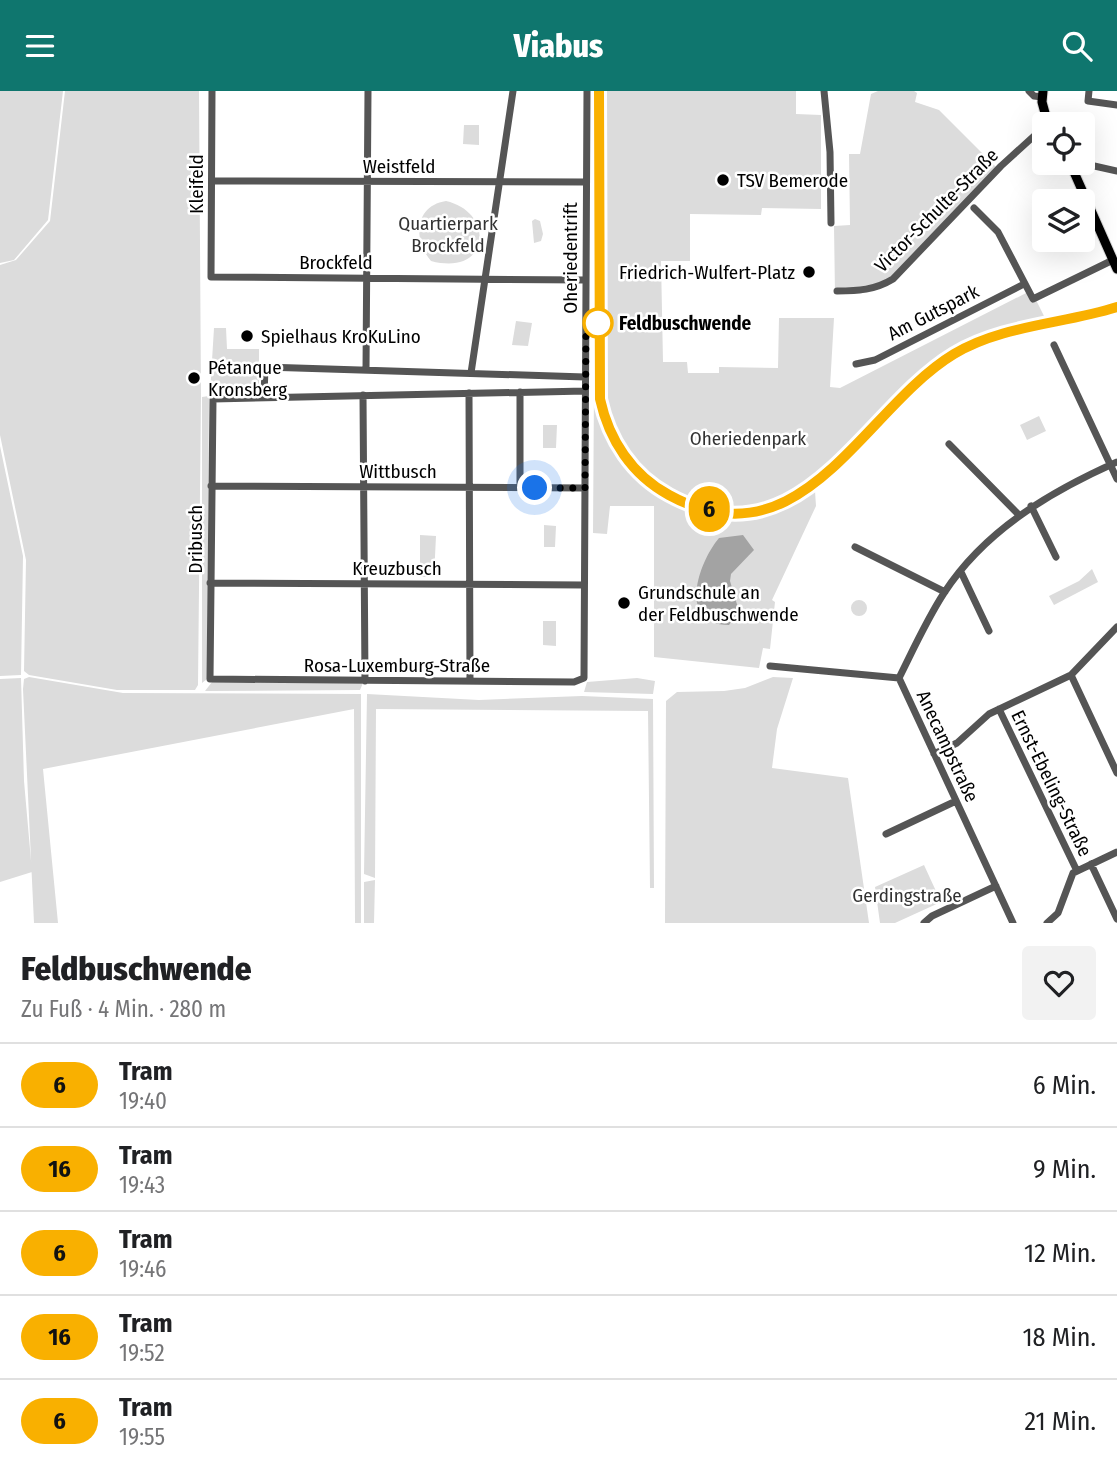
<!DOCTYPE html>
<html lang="de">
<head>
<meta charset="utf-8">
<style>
  :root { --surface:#fff; --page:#f2f2f2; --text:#202124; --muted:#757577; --line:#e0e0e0; --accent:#0f766e }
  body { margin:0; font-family:"Fira Sans Condensed",sans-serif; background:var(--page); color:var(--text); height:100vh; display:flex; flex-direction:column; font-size:26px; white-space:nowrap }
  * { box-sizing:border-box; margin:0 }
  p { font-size:23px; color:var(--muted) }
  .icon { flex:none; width:38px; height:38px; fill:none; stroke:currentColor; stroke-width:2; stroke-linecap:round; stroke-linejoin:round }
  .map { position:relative; height:832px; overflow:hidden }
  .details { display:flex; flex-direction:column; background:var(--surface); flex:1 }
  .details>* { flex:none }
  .badge { padding:0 14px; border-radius:23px; font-size:24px; line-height:46px }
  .buttons { position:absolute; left:1032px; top:21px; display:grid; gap:14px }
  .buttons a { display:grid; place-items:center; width:63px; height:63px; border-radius:7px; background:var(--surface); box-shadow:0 7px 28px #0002; font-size:35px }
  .you { position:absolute; width:35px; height:35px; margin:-18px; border:5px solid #fff; border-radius:50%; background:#1a73e8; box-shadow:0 0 0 10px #1a73e833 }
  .map>.badge { position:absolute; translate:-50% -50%; box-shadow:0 0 0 4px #fff }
  .round { display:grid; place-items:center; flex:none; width:74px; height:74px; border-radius:7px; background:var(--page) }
  .head { display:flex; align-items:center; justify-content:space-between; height:119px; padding:0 21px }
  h1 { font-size:33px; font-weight:800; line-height:52px }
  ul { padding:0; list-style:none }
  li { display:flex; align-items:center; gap:21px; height:84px; padding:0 21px; border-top:2px solid var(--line) }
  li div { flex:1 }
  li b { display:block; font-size:26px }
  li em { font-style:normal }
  li .badge { min-width:77px; font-weight:700; text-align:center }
  header { display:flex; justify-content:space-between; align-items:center; height:91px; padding:0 21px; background:var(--accent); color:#fff; font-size:32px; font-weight:800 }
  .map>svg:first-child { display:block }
  .green { fill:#dcdcdc }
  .water { fill:#a3a3a3 }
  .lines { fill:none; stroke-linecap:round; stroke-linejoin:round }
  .major-casing { stroke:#dbdbdb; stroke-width:11 }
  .minor { stroke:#555; stroke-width:7 }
  .major { stroke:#000; stroke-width:9 }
  .tram { stroke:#000; stroke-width:2 }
  .line-casing { stroke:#fff; stroke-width:16 }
  .line { stroke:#f9b000; stroke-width:10 }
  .walk { stroke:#000; stroke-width:7; stroke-dasharray:0 12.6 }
  .poi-dot { fill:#000; stroke:#fff; stroke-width:2.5 }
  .stop-dot { fill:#fff; stroke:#f9b000; stroke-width:3.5 }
  .labels { text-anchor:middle; stroke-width:5; stroke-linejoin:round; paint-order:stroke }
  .street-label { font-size:19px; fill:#000; stroke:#fff }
  .poi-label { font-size:19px; fill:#000; stroke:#fff; text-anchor:start }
  .park-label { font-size:19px; fill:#333; stroke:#fff }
  .stop-label { font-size:19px; font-weight:bold; fill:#000; stroke:#fff; text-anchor:start }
</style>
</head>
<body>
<header><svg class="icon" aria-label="menu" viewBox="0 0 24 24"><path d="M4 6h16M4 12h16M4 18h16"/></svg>Viabus<svg class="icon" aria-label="search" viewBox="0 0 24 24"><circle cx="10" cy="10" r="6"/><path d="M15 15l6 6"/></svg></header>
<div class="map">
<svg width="1117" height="832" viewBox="0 0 1117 832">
  <rect width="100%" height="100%" fill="#fff"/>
  <path class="green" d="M 0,0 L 63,0 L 48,129 L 14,169 L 0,172 Z
    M 65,0 L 199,0 L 201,305 L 198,594 L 195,599 L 117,599 L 29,584 L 24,580 L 26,469 L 0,344 L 0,174 L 16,169 L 50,130 Z
    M 601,0 L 796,0 L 796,23 L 821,24 L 821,118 L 762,117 L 761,124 L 690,123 L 690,170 L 661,170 L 663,271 L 687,271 L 688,282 L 719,282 L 719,276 L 778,277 L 779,227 L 834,227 L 830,296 L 840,297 L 1028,201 L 1036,209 L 1046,229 C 1013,243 978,245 947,266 C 859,325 798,472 667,400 C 622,375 605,330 600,282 Z
    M 878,0 L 914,0 L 917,2 L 915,11 L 939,19 L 1000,80 L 895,190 L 860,203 L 835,203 L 834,135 L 850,134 L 849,63 L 860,63 L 871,3 Z
    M 464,34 L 479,34 L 479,54 L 463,53 Z
    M 446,110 C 495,121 491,186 431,170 C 413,149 414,115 446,110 Z
    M 535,128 L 540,130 L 543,143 L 541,150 L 534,152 L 532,130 Z
    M 516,230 L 532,232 L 528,255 L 512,254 Z
    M 214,237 L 226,237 L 227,258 L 259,258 L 259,301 L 210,302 Z
    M 594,296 C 610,408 718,460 815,400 L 816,415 L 772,509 L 775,511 L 770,558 L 763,557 L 759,577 L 654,566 L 654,415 L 610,415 L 607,443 L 593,442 Z
    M 209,305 L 207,588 L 202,592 L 202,306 Z
    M 1039,325 L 1046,340 L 1027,349 L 1020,334 Z
    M 543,334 L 557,334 L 556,357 L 543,357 Z
    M 0,355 L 23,465 L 21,584 L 0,585 Z
    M 544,434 L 556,435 L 555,456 L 544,456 Z
    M 420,444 L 436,445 L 434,486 L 420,486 Z
    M 1092,478 L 1098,491 L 1054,514 L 1049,505 L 1079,490 Z
    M851 517a8 8 0 1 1 16 0a8 8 0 1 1-16 0Z
    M 543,530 L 556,530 L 556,555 L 543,554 Z
    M 29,586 L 123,602 L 361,603 L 361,832 L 355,832 L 354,618 L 43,678 L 58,832 L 34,832 L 23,598 L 24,588 Z
    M 773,586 L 793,587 L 777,638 L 772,677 L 848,687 L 869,832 L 665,832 L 666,610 L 677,601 L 724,600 L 745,597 Z
    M 21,587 L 24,690 L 32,781 L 0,791 L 0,588 Z
    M 637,587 L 655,590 L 653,603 L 584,601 L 587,591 Z
    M 212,591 L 363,592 L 360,599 L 205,600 Z
    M 367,603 L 479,609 L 582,605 L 653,608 L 654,797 L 650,797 L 648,620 L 376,618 L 375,787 L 364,783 Z
    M 924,774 L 941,811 L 895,832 L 880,832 L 875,796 Z
    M 375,789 L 374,832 L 364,832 L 364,791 Z"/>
  <path class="water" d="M 743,444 L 754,459 L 731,483 L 730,490 L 739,520 L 729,534 C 677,534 698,472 719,447 Z"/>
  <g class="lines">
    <g class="major-casing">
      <path id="major" d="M 1043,0 L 1042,11 L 1048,33
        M 1070,72 L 1117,178"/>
    </g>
    <path class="minor" d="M 212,0 L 211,186 L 586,189
      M 824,0 L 830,61 L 831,132
      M 1029,0 L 1034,5 L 1042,6
      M 1089,0 L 1088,10 L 1117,14
      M 1072,76 L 1081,72 L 1117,80
      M 212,90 L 586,91
      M 974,117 L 998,141 L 1033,208 L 1113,169
      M 837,200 C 858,200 875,199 893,188 L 1001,75 L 1045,35
      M 1054,254 L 1117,388
      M 856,273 L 875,269 L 1024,193
      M 366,279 L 368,0
      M 471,282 L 513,0
      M 585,300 L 213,308 L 210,588 L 574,591 L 584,587 L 587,0
      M 469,302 L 470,590
      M 363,304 L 365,590
      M 264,306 L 265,276 L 585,286
      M 949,353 L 1019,424
      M 211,395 L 585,397
      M 520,396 L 520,301
      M 1031,415 L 1056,466
      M 855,456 L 945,501
      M 961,481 L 989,540
      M 210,492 L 584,494
      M 770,575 L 899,587
      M 1071,584 L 1117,682
      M 999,618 L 1077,780
      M 934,663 L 957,652 L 989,623 L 1071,584 L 1117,536
      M 886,743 L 956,710
      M 1091,773 L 1117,828
      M 924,832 L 932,825 L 996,795
      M 1013,832 L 899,587 C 913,559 927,528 944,502 C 985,439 1050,401 1117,371
      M 1047,832 L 1058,822 L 1073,782 L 1117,761"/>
    <use href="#major" class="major"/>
    <path class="tram" d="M 596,0 L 597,308 C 605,349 628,385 665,406 C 795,479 860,334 947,272 C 973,254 1001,247 1031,241
      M 1052,233 L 1116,216"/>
  </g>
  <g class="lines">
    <g class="line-casing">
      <path id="line" d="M 599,0 L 600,308 C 609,349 632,384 669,404 C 802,477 863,318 954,263 C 1002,234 1064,233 1117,216"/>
    </g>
    <use href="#line" class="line"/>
    <path class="walk" d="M 535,397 L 585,397 L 586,237 L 598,232"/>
  </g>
  <g class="poi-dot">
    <circle cx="723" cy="89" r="7"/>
    <circle cx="809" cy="181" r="7"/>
    <circle cx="247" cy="245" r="7"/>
    <circle cx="194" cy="287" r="7"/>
    <circle cx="624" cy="512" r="7"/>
  </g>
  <circle class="stop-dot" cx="598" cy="232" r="14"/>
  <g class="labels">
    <g class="street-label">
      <text x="399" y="82">Weistfeld</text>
      <text transform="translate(196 93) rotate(-90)" y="7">Kleifeld</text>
      <text transform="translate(936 119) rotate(-45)" y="7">Victor-Schulte-Straße</text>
      <text transform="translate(570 167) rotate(-90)" y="7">Oheriedentrift</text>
      <text x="336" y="178">Brockfeld</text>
      <text transform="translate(933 221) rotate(-27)" y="7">Am Gutspark</text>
      <text x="398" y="387">Wittbusch</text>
      <text transform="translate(195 448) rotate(-90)" y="7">Dribusch</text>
      <text x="397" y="484">Kreuzbusch</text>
      <text x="397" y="581">Rosa-Luxemburg-Straße</text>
      <text transform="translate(948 655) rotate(65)" y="7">Anecampstraße</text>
      <text transform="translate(1052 692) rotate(64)" y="7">Ernst-Ebeling-Straße</text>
    </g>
    <g class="poi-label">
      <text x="737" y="96">TSV Bemerode</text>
      <text x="795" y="188" text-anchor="end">Friedrich-Wulfert-Platz</text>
      <text x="261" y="252">Spielhaus KroKuLino</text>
      <text x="208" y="283">Pétanque<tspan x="208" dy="22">Kronsberg</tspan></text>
      <text x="638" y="508">Grundschule an<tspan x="638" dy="22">der Feldbuschwende</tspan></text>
    </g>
    <g class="park-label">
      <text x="448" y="139">Quartierpark<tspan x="448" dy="22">Brockfeld</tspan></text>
      <text x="748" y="354">Oheriedenpark</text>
      <text x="907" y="811">Gerdingstraße</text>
    </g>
    <g class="stop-label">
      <text x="619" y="239">Feldbuschwende</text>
    </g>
  </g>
</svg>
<div class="buttons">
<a><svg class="icon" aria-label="locate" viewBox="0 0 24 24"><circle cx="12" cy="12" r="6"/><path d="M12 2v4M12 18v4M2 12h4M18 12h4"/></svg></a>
<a><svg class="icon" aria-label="layers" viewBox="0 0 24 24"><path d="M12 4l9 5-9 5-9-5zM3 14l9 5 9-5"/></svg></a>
</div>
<div class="you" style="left:535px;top:397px"></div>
<b class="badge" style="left:709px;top:418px;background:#f9b000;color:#111">6</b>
</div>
<section class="details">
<div class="head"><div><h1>Feldbuschwende</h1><p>Zu Fuß · 4 Min. · 280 m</p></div><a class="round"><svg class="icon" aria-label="heart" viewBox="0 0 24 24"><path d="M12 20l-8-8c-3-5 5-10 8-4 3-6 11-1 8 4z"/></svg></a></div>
<ul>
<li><span class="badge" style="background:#f9b000;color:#111">6</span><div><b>Tram</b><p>19:40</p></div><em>6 Min.</em></li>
<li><span class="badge" style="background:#f9b000;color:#111">16</span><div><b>Tram</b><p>19:43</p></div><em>9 Min.</em></li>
<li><span class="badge" style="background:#f9b000;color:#111">6</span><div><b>Tram</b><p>19:46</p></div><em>12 Min.</em></li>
<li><span class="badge" style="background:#f9b000;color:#111">16</span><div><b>Tram</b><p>19:52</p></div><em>18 Min.</em></li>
<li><span class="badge" style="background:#f9b000;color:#111">6</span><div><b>Tram</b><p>19:55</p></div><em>21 Min.</em></li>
</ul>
</section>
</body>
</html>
